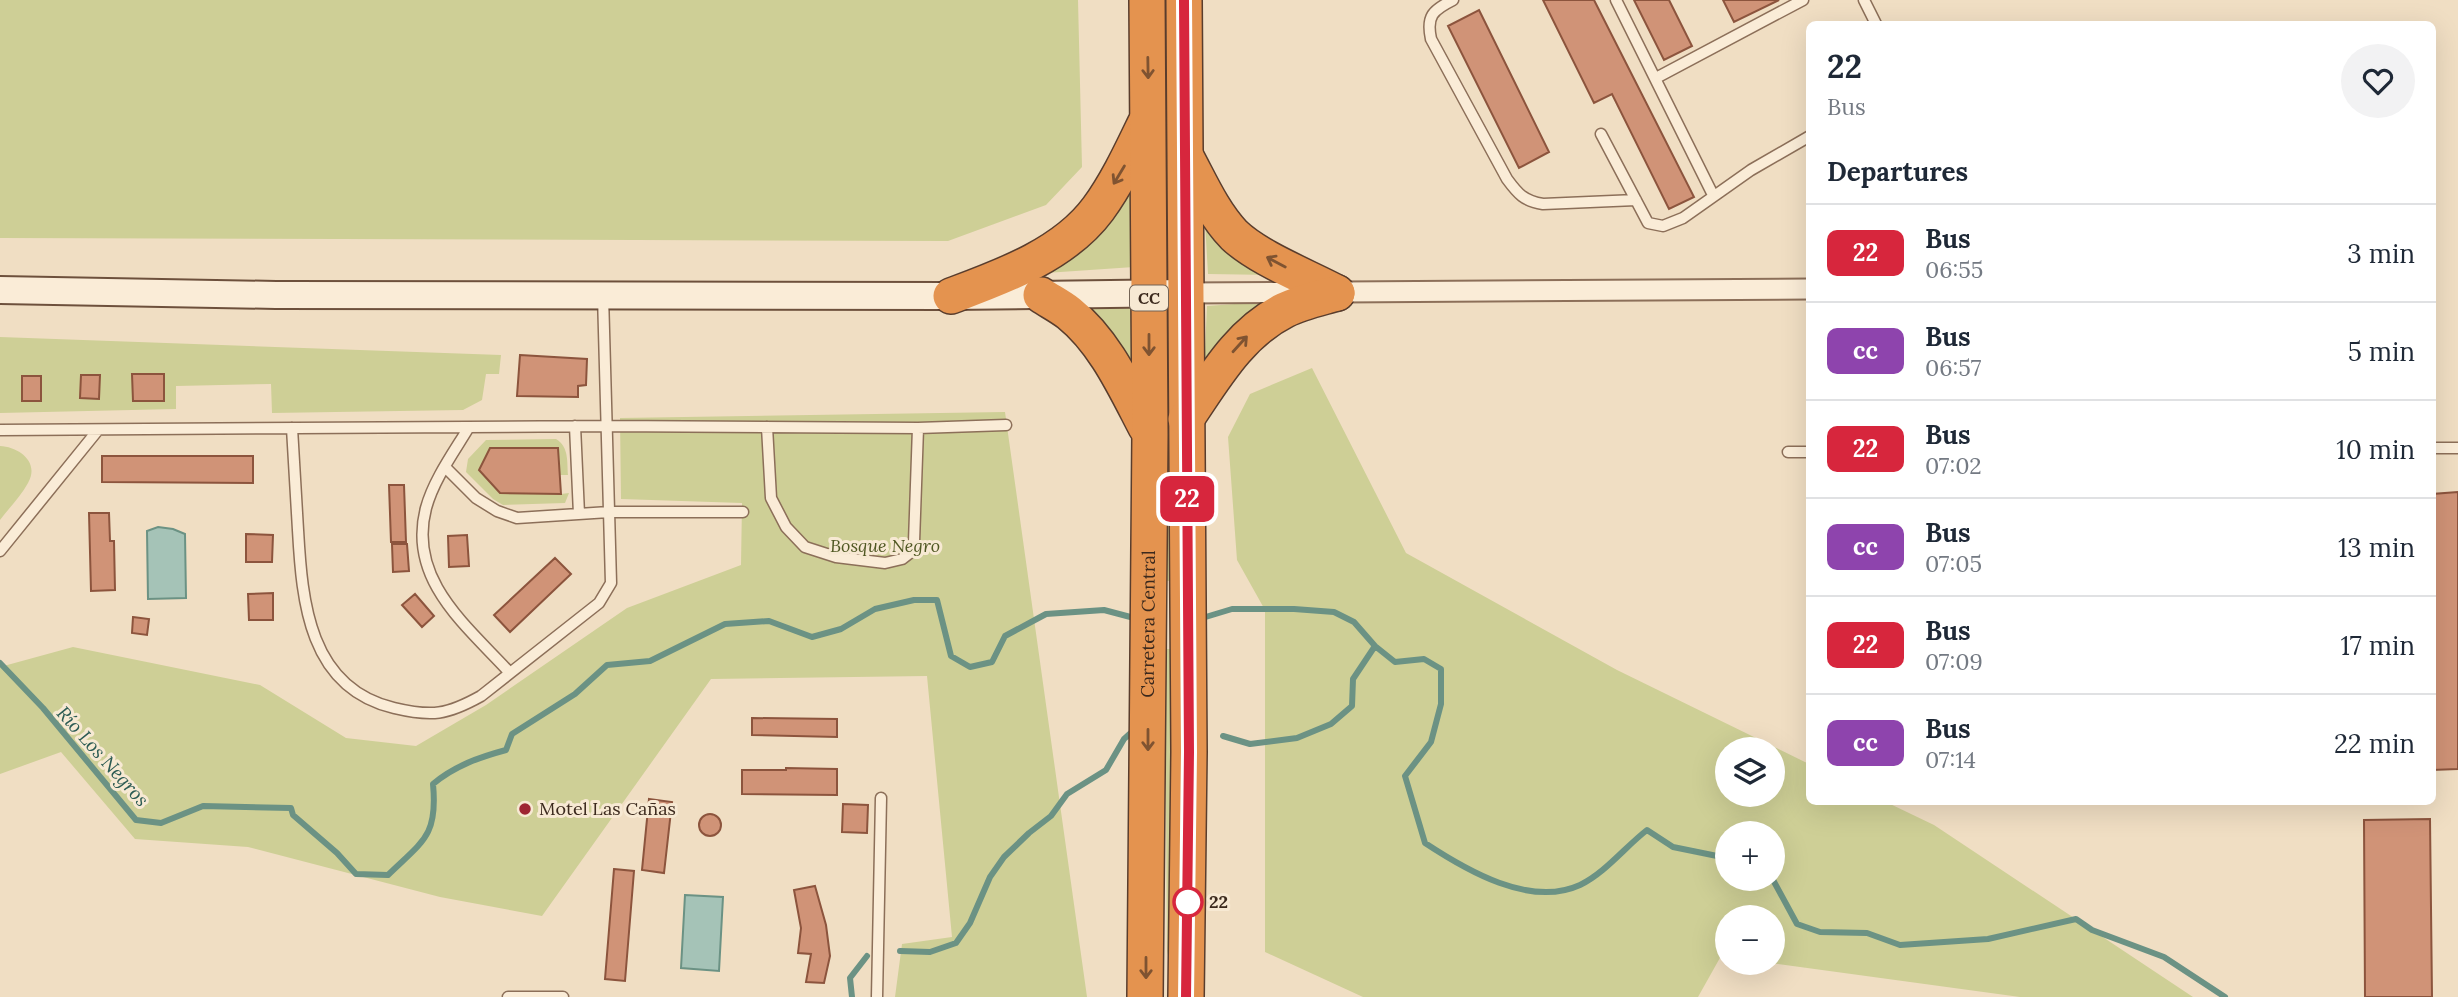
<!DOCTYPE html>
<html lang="en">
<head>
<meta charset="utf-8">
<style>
  :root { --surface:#fff; --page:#f2f2f3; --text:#1f2937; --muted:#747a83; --line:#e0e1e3 }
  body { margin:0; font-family:Lora,serif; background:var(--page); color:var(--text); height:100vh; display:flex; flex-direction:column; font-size:26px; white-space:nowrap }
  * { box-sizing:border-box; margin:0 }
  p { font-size:23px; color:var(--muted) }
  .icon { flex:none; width:38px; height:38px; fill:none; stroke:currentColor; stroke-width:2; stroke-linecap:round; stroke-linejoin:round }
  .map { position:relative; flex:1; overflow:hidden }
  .details { position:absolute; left:1806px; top:21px; width:630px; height:784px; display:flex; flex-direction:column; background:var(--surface); border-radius:10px; box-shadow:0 7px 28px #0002 }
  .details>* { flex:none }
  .badge { padding:0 14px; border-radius:10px; font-size:24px; line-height:46px }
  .buttons { position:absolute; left:1715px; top:737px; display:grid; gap:14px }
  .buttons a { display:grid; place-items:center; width:70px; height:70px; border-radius:50%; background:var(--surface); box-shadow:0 7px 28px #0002; font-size:35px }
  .map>.badge { position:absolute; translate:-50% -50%; box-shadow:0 0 0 4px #fff }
  h2 { padding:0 21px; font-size:26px; line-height:63px }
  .round { display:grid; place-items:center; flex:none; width:74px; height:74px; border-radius:37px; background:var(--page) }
  .head { display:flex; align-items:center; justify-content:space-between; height:119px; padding:0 21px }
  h1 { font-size:33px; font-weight:700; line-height:52px }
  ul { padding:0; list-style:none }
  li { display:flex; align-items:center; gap:21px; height:98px; padding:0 21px; border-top:2px solid var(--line) }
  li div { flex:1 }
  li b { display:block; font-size:26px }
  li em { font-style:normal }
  li .badge { min-width:77px; font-weight:700; text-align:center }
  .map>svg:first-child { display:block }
  .green { fill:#cecf96; fill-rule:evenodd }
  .water { fill:#a5c3b7; stroke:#6b9284; stroke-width:2 }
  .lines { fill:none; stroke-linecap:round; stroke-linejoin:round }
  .stream { stroke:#6b9284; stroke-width:6 }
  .building { fill:#d09377; stroke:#8c543d; stroke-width:2 }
  .lane-casing { stroke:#8c6f59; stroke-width:13 }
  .street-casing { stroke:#8c6f59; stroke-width:23 }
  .secondary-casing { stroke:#6d503c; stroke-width:30 }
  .highway-casing { stroke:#593d2d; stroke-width:38 }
  .lane { stroke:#faecd7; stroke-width:10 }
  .street { stroke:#faecd7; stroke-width:19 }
  .secondary { stroke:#faecd7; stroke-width:26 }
  .highway { stroke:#e4934f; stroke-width:35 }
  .oneway { stroke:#7f5331 }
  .line-casing { stroke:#fff; stroke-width:16 }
  .line { stroke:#d7263d; stroke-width:10 }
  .poi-dot { fill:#9e2532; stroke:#f7e9d3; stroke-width:2.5 }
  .stop-dot { fill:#fff; stroke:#d7263d; stroke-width:3.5 }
  .labels { text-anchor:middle; stroke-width:6; stroke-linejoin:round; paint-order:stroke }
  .shield { fill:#f7e9d3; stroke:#736354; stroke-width:2 }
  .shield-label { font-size:16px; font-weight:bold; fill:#3b291d }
  .park-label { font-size:18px; font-style:italic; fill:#505823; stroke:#f7e9d3 }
  .street-label { font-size:18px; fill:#3b291d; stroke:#f7e9d3 }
  .poi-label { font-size:18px; fill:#3b291d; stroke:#f7e9d3; text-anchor:start }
  .stop-label { font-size:18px; font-weight:bold; fill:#3b291d; stroke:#f7e9d3; text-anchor:start }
  .water-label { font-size:19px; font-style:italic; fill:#2c5b53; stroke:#f7e9d3 }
</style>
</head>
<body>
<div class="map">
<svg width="2458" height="997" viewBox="0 0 2458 997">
  <rect width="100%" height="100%" fill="#f0dec3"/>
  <path class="green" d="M 0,0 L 1078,0 L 1082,167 L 1046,205 L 948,241 L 0,238 Z
    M 1161,0 L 1171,0 L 1172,220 L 1168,237 L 1161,220 Z
    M 1129,180 L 1134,267 L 1031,274 Z
    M 1204,205 L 1274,275 L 1208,274 Z
    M 1287,300 L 1204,373 L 1207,306 Z
    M 1075,304 L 1136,305 L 1139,382 Z
    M 0,337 L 501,355 L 499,374 L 486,374 L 482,400 L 463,410 L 272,413 L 271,384 L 176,386 L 176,409 L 0,413 Z
    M 1312,368 L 1406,553 L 1617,670 L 1809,764 L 1810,802 L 1886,802 L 1934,825 L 2193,997 L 2020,997 L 1770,963 L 1773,962 L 1773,917 L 1727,917 L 1727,957 L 1721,956 L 1698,997 L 1363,997 L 1265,952 L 1265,610 L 1237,560 L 1228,437 L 1250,394 ZM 1727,749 L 1773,749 L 1773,794 L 1727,794 ZM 1727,833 L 1773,833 L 1773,878 L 1727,878 Z
    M 1005,412 L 1087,997 L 895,997 L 902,944 L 952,937 L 927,676 L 711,679 L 542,916 L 440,897 L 248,847 L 135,839 L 61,752 L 0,774 L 0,667 L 73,647 L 260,685 L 346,738 L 416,746 L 486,705 L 627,608 L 741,565 L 742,503 L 621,499 L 620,418 Z
    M 1163,426 L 1175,581 L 1163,581 Z
    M 556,439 C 569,447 567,461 568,475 L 559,475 L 557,448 L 491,448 L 561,494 L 569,493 L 565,503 L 503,505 L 493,499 L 466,472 L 468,459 L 486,440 Z
    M 0,446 C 19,447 40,462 28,483 C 21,496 9,508 0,520 Z
    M 1165,649 L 1176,649 L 1170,964 L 1167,951 Z"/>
  <path class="water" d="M 158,527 L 173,529 L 185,534 L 186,598 L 148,599 L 147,531 Z
    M 685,895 L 723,897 L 719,971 L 681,968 Z"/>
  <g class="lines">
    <path class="stream" d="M 1199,619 L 1232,609 L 1294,609 L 1334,612 L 1354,622 L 1375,646 L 1395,662 L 1424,659 L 1441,669 L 1441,704 L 1431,742 L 1405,776 L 1425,843 C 1466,870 1530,908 1580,885 C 1605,873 1625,847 1647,830 L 1673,847 L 1727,858
      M 0,663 L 43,708 L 136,820 L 161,823 L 203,806 L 291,808 L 293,815 L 337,853 L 356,874 L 388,875 C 423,841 438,836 433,784 C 454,766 480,757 506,750 L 512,734 L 575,694 L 607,665 L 650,661 L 725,624 L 769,621 L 812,637 L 841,629 L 875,609 L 914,600 L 937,600 L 951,656 L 970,667 L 992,662 L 1005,636 L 1046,614 L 1104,610 L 1138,619
      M 1223,736 L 1250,744 L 1297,738 L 1331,724 L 1352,706 L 1353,679 L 1375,646
      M 1772,878 L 1797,924 L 1820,932 L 1867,933 L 1900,945 L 1988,939 L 2076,919 L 2092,930 L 2164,957 L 2225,997
      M 900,951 L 930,952 L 956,943 L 970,923 L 990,877 L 1004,857 L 1029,833 L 1051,816 L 1067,794 L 1106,770 L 1124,739 L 1134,730
      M 852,997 L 850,978 L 867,956"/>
  </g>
  <path class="building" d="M 1543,0 L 1594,0 L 1694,197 L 1669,209 L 1612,94 L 1594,103 Z
    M 1634,0 L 1669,0 L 1692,46 L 1664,60 Z
    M 1723,0 L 1779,0 L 1734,22 Z
    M 1479,10 L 1549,152 L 1519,168 L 1448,26 Z
    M 520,355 L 587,359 L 586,385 L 578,386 L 578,397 L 517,396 Z
    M 132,374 L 164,374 L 164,401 L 133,401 Z
    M 81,375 L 100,375 L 99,399 L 80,398 Z
    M 22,376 L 41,376 L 41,401 L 22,401 Z
    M 490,448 L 558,448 L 561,494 L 500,493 L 479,470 Z
    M 102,456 L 253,456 L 253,483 L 102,482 Z
    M 389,485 L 404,485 L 406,542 L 391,542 Z
    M 2458,492 L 2458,769 L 2432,770 L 2432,494 Z
    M 89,513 L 109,513 L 110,541 L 114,541 L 115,590 L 91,591 Z
    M 246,534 L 273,535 L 272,562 L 246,562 Z
    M 467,535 L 469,566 L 449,567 L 448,536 Z
    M 392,544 L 407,544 L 409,571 L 393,572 Z
    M 555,558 L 571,574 L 510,632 L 494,615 Z
    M 273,593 L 273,620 L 249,620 L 248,594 Z
    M 415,594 L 434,616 L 422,627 L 402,605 Z
    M 133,617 L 149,619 L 147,635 L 132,633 Z
    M 752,718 L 837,719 L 837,737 L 752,735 Z
    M 786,768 L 837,769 L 837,795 L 742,794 L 742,770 L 786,770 Z
    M 649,799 L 672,802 L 664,873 L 642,870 Z
    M 843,804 L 868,805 L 867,833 L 842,832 Z
    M699 825a11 11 0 1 1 22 0a11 11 0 1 1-22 0Z
    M 2430,819 L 2432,997 L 2365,997 L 2364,820 Z
    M 614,869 L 634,871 L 625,981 L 605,979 Z
    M 815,886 L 826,925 L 830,956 L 824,983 L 806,982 L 811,954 L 798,953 L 801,928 L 794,890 Z"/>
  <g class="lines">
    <g class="lane-casing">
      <path id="lane" d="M 1453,0 C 1433,10 1426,16 1431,39 L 1507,179 C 1518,194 1524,201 1543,204 L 1636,200
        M 1616,0 L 1713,195
        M 1864,0 L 1876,24
        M 1656,78 L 1803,0
        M 1601,134 L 1648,223 L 1663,226 L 1683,218 L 1751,170 L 1810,136
        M 575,426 L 579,514
        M 469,427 C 454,452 434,479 426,508 C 407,580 467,626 510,673
        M 767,427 L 771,498 L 786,527 L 805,547 L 836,557 L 885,563 L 902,559 L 911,552 L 914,542 L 918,428
        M 292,428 C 294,462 296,496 298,530 C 302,602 309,688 394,708 C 432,717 447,715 481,696 L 599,603 L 611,583 L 603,295
        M 0,430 L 607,426 L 918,428 L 1006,425
        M 2432,448 L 2458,448
        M 1788,452 L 1810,452
        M 445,467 L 476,498 L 497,511 L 517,518 L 609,512 L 743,512
        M 0,551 L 98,430
        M 508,997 L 563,997
        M 877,997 L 881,798"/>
    </g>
    <g class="street-casing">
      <path id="street" d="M 1185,293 L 1810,289"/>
    </g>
    <g class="secondary-casing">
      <path id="secondary" d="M 0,290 L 276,295 L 951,296 L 1185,293"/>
    </g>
    <g class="highway-casing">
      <g id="highway">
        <path d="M 1184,0 L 1189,752 L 1186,997"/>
        <path d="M 1186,157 C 1200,183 1213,213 1234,235 C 1258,258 1307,277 1337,293"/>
        <path d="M 1041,295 C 1050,301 1060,306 1069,313 C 1105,342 1125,387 1146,427"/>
        <path d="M 951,296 C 1002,277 1064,255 1098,209 C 1117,183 1131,153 1145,124"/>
        <path d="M 1186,419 C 1214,378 1239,333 1285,310 C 1301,302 1320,298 1337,293"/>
        <path id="s1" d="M 1145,997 L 1150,434 L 1147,0"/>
      </g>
    </g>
    <use href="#lane" class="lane"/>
    <use href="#street" class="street"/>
    <use href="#secondary" class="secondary"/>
    <use href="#highway" class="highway"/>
  </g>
  <defs><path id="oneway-shaft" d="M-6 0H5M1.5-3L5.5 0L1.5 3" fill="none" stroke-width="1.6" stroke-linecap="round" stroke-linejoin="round" transform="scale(1.75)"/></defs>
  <g class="oneway">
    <use href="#oneway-shaft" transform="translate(1148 68) rotate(89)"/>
    <use href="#oneway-shaft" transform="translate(1119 175) rotate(121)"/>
    <use href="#oneway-shaft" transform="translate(1276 262) rotate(-152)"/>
    <use href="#oneway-shaft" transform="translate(1240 344) rotate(-48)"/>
    <use href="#oneway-shaft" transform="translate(1149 345) rotate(90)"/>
    <use href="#oneway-shaft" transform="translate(1148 740) rotate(90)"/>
    <use href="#oneway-shaft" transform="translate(1146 968) rotate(90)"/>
  </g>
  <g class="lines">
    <g class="line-casing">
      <path id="line" d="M 1184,0 L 1189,752 L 1186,997"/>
    </g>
    <use href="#line" class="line"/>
  </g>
  <circle class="poi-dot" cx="525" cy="809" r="7"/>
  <circle class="stop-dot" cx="1188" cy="902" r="14"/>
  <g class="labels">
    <rect class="shield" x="1130" y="285.5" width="38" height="25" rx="5"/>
    <g class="shield-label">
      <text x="1149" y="304">CC</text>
    </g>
    <g class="park-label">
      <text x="885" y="552">Bosque Negro</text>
    </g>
    <g class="street-label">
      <text dy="6" stroke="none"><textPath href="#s1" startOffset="373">Carretera Central</textPath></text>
    </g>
    <g class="poi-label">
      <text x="539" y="815">Motel Las Cañas</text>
    </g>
    <g class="stop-label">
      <text x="1209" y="908">22</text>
    </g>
    <g class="water-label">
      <text transform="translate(103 756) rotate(48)" y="7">Río Los Negros</text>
    </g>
  </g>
</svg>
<div class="buttons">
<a><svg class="icon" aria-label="layers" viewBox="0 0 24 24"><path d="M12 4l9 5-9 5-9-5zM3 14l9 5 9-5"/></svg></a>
<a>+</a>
<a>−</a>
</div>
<b class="badge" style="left:1187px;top:499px;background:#d7263d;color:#fff">22</b>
<section class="details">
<div class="head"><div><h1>22</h1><p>Bus</p></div><a class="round"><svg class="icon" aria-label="heart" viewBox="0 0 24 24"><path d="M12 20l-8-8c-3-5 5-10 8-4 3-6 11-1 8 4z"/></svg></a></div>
<h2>Departures</h2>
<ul>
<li><span class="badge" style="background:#d7263d;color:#fff">22</span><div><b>Bus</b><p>06:55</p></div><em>3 min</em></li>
<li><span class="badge" style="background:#8e44ad;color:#fff">cc</span><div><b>Bus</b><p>06:57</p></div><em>5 min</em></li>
<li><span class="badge" style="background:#d7263d;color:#fff">22</span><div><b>Bus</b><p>07:02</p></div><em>10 min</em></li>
<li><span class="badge" style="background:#8e44ad;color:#fff">cc</span><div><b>Bus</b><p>07:05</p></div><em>13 min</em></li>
<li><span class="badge" style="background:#d7263d;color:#fff">22</span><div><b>Bus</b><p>07:09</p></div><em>17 min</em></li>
<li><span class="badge" style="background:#8e44ad;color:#fff">cc</span><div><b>Bus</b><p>07:14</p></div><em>22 min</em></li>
</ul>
</section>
</div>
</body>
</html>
